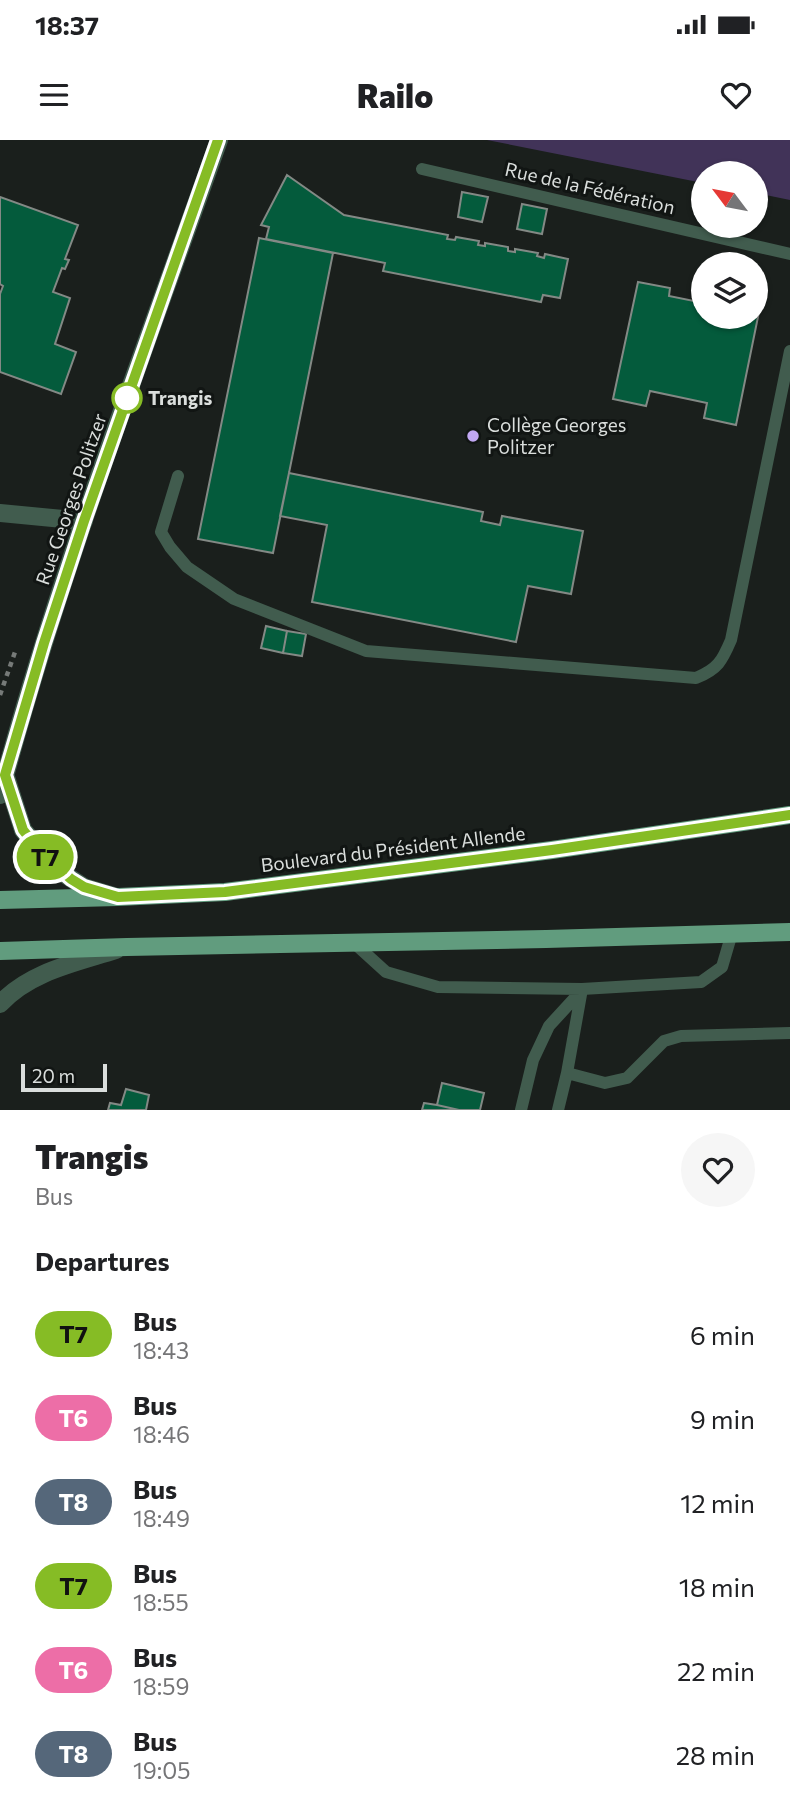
<!DOCTYPE html>
<html lang="en">
<head>
<meta charset="utf-8">
<style>
  :root { --surface:#fff; --page:#f6f6f6; --text:#202124; --muted:#757577 }
  body { margin:0; font-family:Commissioner,sans-serif; background:var(--page); color:var(--text); height:100vh; display:flex; flex-direction:column; font-size:26px; white-space:nowrap }
  * { box-sizing:border-box; margin:0 }
  p { font-size:23px; color:var(--muted) }
  .icon { flex:none; width:38px; height:38px; fill:none; stroke:currentColor; stroke-width:2; stroke-linecap:round; stroke-linejoin:round }
  .map { position:relative; height:970px; overflow:hidden }
  .sheet { display:flex; flex-direction:column; background:var(--surface); flex:1 }
  .sheet>* { flex:none }
  .badge { padding:0 14px; border-radius:23px; font-size:24px; line-height:46px }
  .needle { width:46px; rotate:302deg }
  .tools { position:absolute; left:691px; top:21px; display:grid; gap:14px }
  .tools a { display:grid; place-items:center; width:77px; height:77px; border-radius:50%; background:var(--surface); box-shadow:0 2px 5px #0004; font-size:35px }
  .scale { position:absolute; left:21px; bottom:18px; width:86px; box-sizing:border-box; padding-left:7px; border:4px solid #dadedc; border-top:0; font-size:19px; line-height:24px; white-space:nowrap; color:#dadedc; -webkit-text-stroke:5px #111513; paint-order:stroke }
  .map>.badge { position:absolute; translate:-50% -50%; box-shadow:0 0 0 4px #fff }
  h2 { padding:0 35px; font-size:26px; line-height:63px }
  .round { display:grid; place-items:center; flex:none; width:74px; height:74px; border-radius:37px; background:var(--page) }
  .headline { display:flex; align-items:center; justify-content:space-between; height:119px; padding:0 35px }
  h1 { font-size:33px; font-weight:800; line-height:52px }
  ul { padding:0; list-style:none }
  li { display:flex; align-items:center; gap:21px; height:84px; padding:0 35px }
  li div { flex:1 }
  li b { display:block; font-size:26px }
  li em { font-style:normal }
  li .badge { min-width:77px; font-weight:700; text-align:center }
  .status { display:flex; justify-content:space-between; align-items:center; height:49px; padding:0 35px; background:var(--surface); direction:ltr }
  .status svg { height:19px; fill:currentColor }
  header { display:flex; justify-content:space-between; align-items:center; height:91px; padding:0 35px; background:var(--surface); font-size:32px; font-weight:800 }
  .map>svg:first-child { display:block }
  .green { fill:#413358 }
  .building { fill:#045b3c; stroke:#838985; stroke-width:2 }
  .lines { fill:none; stroke-linecap:round; stroke-linejoin:round }
  .path { stroke:#767a78; stroke-width:4.5; stroke-dasharray:5 5; stroke-linecap:butt }
  .service { stroke:#415c4e; stroke-width:12 }
  .minor { stroke:#415c4e; stroke-width:18 }
  .tertiary { stroke:#415c4e; stroke-width:18 }
  .primary { stroke:#619c7e; stroke-width:18 }
  .line-casing { stroke:#fff; stroke-width:16 }
  .line { stroke:#86bc25; stroke-width:10 }
  .stop-dot { fill:#fff; stroke:#86bc25; stroke-width:3.5 }
  .poi-dot { fill:#c2a8f3; stroke:#111513; stroke-width:2.5 }
  .labels { text-anchor:middle; stroke-width:6; stroke-linejoin:round; paint-order:stroke }
  .street-label { font-size:19px; fill:#dadedc; stroke:#111513 }
  .stop-label { font-size:19px; font-weight:bold; fill:#dadedc; stroke:#111513; text-anchor:start }
  .poi-label { font-size:19px; fill:#dadedc; stroke:#111513; text-anchor:start }
</style>
</head>
<body>
<div class="status"><b>18:37</b><svg viewBox="0 0 49 12"><path d="M0 12V9h3v3zM5 12V6h3v6zM10 12V3h3v9zM15 12V0h3v12zM26 1h20v11H26zM47 4h2v5h-2z"/></svg></div>
<header><svg class="icon" aria-label="menu" viewBox="0 0 24 24"><path d="M4 6h16M4 12h16M4 18h16"/></svg>Railo<svg class="icon" aria-label="heart" viewBox="0 0 24 24"><path d="M12 20l-8-8c-3-5 5-10 8-4 3-6 11-1 8 4z"/></svg></header>
<div class="map">
<svg width="790" height="970" viewBox="0 0 790 970">
  <rect width="100%" height="100%" fill="#1a1f1c"/>
  <path class="green" d="M 487,0 L 790,0 L 790,60 L 756,53 L 756,33 L 704,33 L 703,43 Z"/>
  <path class="building" d="M 287,35 L 344,75 L 448,95 L 447,99 L 455,100 L 456,97 L 479,101 L 478,105 L 485,106 L 485,103 L 508,107 L 508,111 L 515,112 L 515,109 L 538,113 L 537,116 L 544,118 L 545,114 L 568,119 L 560,158 L 543,155 L 541,162 L 383,131 L 385,123 L 266,99 L 269,87 L 261,85 Z
    M 462,52 L 488,57 L 482,82 L 458,77 Z
    M 0,57 L 78,85 L 65,119 L 69,120 L 65,129 L 62,128 L 53,152 L 70,158 L 55,204 L 76,212 L 61,254 L 0,232 L 0,154 L 3,146 L 0,144 Z
    M 522,64 L 547,69 L 542,94 L 517,89 Z
    M 259,98 L 333,113 L 273,413 L 198,399 Z
    M 638,142 L 670,148 L 669,156 L 704,163 L 704,177 L 756,177 L 756,166 L 760,167 L 736,285 L 704,278 L 707,263 L 650,251 L 646,266 L 613,259 Z
    M 289,333 L 483,372 L 481,381 L 500,385 L 502,376 L 583,391 L 571,454 L 528,446 L 516,502 L 312,462 L 327,385 L 280,376 Z
    M 266,486 L 287,491 L 283,513 L 261,508 Z
    M 287,491 L 306,494 L 302,516 L 283,513 Z
    M 442,943 L 484,953 L 480,970 L 459,970 L 437,965 Z
    M 126,949 L 149,955 L 146,970 L 108,970 L 110,963 L 121,965 Z
    M 424,963 L 437,965 L 459,970 L 422,970 Z"/>
  <g class="lines">
    <path class="path" d="M 0,555 L 15,512"/>
    <path class="service" d="M 422,29 L 790,114
      M 178,336 L 161,392 L 170,407 L 187,427 L 234,459 L 366,511 L 696,538 C 718,529 722,521 731,500 L 790,211
      M 353,802 L 386,832 L 438,847 L 582,849 L 701,842 L 722,827 L 732,793
      M 582,849 L 567,933 L 605,943 L 627,938 L 664,901 L 681,896 L 790,893
      M 521,970 L 533,920 L 549,886 L 582,850
      M 558,970 L 567,933"/>
    <path class="minor" d="M 0,373 L 84,381"/>
    <path class="tertiary" d="M 6,637 L 23,690 L 48,719 L 58,730 L 84,747 L 114,756
      M 0,655 C 59,432 142,217 219,0
      M 0,864 C 29,832 75,823 116,810"/>
    <path class="primary" d="M 0,760 L 118,757 L 225,752 L 552,710 L 790,675
      M 0,811 L 127,807 L 546,799 L 790,792"/>
  </g>
  <g class="lines">
    <g class="line-casing">
      <path id="line" d="M 218,0 L 84,381 L 44,503 L 5,635 L 23,690 L 31,700 L 48,719 L 71,739 L 84,747 L 118,757 L 225,752 L 552,710 L 790,675"/>
    </g>
    <use href="#line" class="line"/>
  </g>
  <circle class="stop-dot" cx="127" cy="258" r="14"/>
  <circle class="poi-dot" cx="473" cy="296" r="7"/>
  <g class="labels">
    <g class="street-label">
      <text transform="translate(590 48) rotate(13)" y="7">Rue de la Fédération</text>
      <text transform="translate(71 359) rotate(-71)" y="7">Rue Georges Politzer</text>
      <text transform="translate(393 709) rotate(-7)" y="7">Boulevard du Président Allende</text>
    </g>
    <g class="stop-label">
      <text x="148" y="265">Trangis</text>
    </g>
    <g class="poi-label">
      <text x="487" y="292">Collège Georges<tspan x="487" dy="22">Politzer</tspan></text>
    </g>
  </g>
</svg>
<div class="tools">
<a><svg class="needle" viewBox="-14 -14 28 28"><path d="M0-13l5 13h-10z" fill="#e53935"/><path d="M0 13l5-13h-10z" fill="#757577"/></svg></a>
<a><svg class="icon" aria-label="layers" viewBox="0 0 24 24"><path d="M12 4l9 5-9 5-9-5zM3 14l9 5 9-5"/></svg></a>
</div>
<div class="scale">20 m</div>
<b class="badge" style="left:45px;top:717px;background:#86bc25;color:#111">T7</b>
</div>
<section class="sheet">
<div class="headline"><div><h1>Trangis</h1><p>Bus</p></div><a class="round"><svg class="icon" aria-label="heart" viewBox="0 0 24 24"><path d="M12 20l-8-8c-3-5 5-10 8-4 3-6 11-1 8 4z"/></svg></a></div>
<h2>Departures</h2>
<ul>
<li><span class="badge" style="background:#86bc25;color:#111">T7</span><div><b>Bus</b><p>18:43</p></div><em>6 min</em></li>
<li><span class="badge" style="background:#ed6ea7;color:#fff">T6</span><div><b>Bus</b><p>18:46</p></div><em>9 min</em></li>
<li><span class="badge" style="background:#55677a;color:#fff">T8</span><div><b>Bus</b><p>18:49</p></div><em>12 min</em></li>
<li><span class="badge" style="background:#86bc25;color:#111">T7</span><div><b>Bus</b><p>18:55</p></div><em>18 min</em></li>
<li><span class="badge" style="background:#ed6ea7;color:#fff">T6</span><div><b>Bus</b><p>18:59</p></div><em>22 min</em></li>
<li><span class="badge" style="background:#55677a;color:#fff">T8</span><div><b>Bus</b><p>19:05</p></div><em>28 min</em></li>
</ul>
</section>
</body>
</html>
